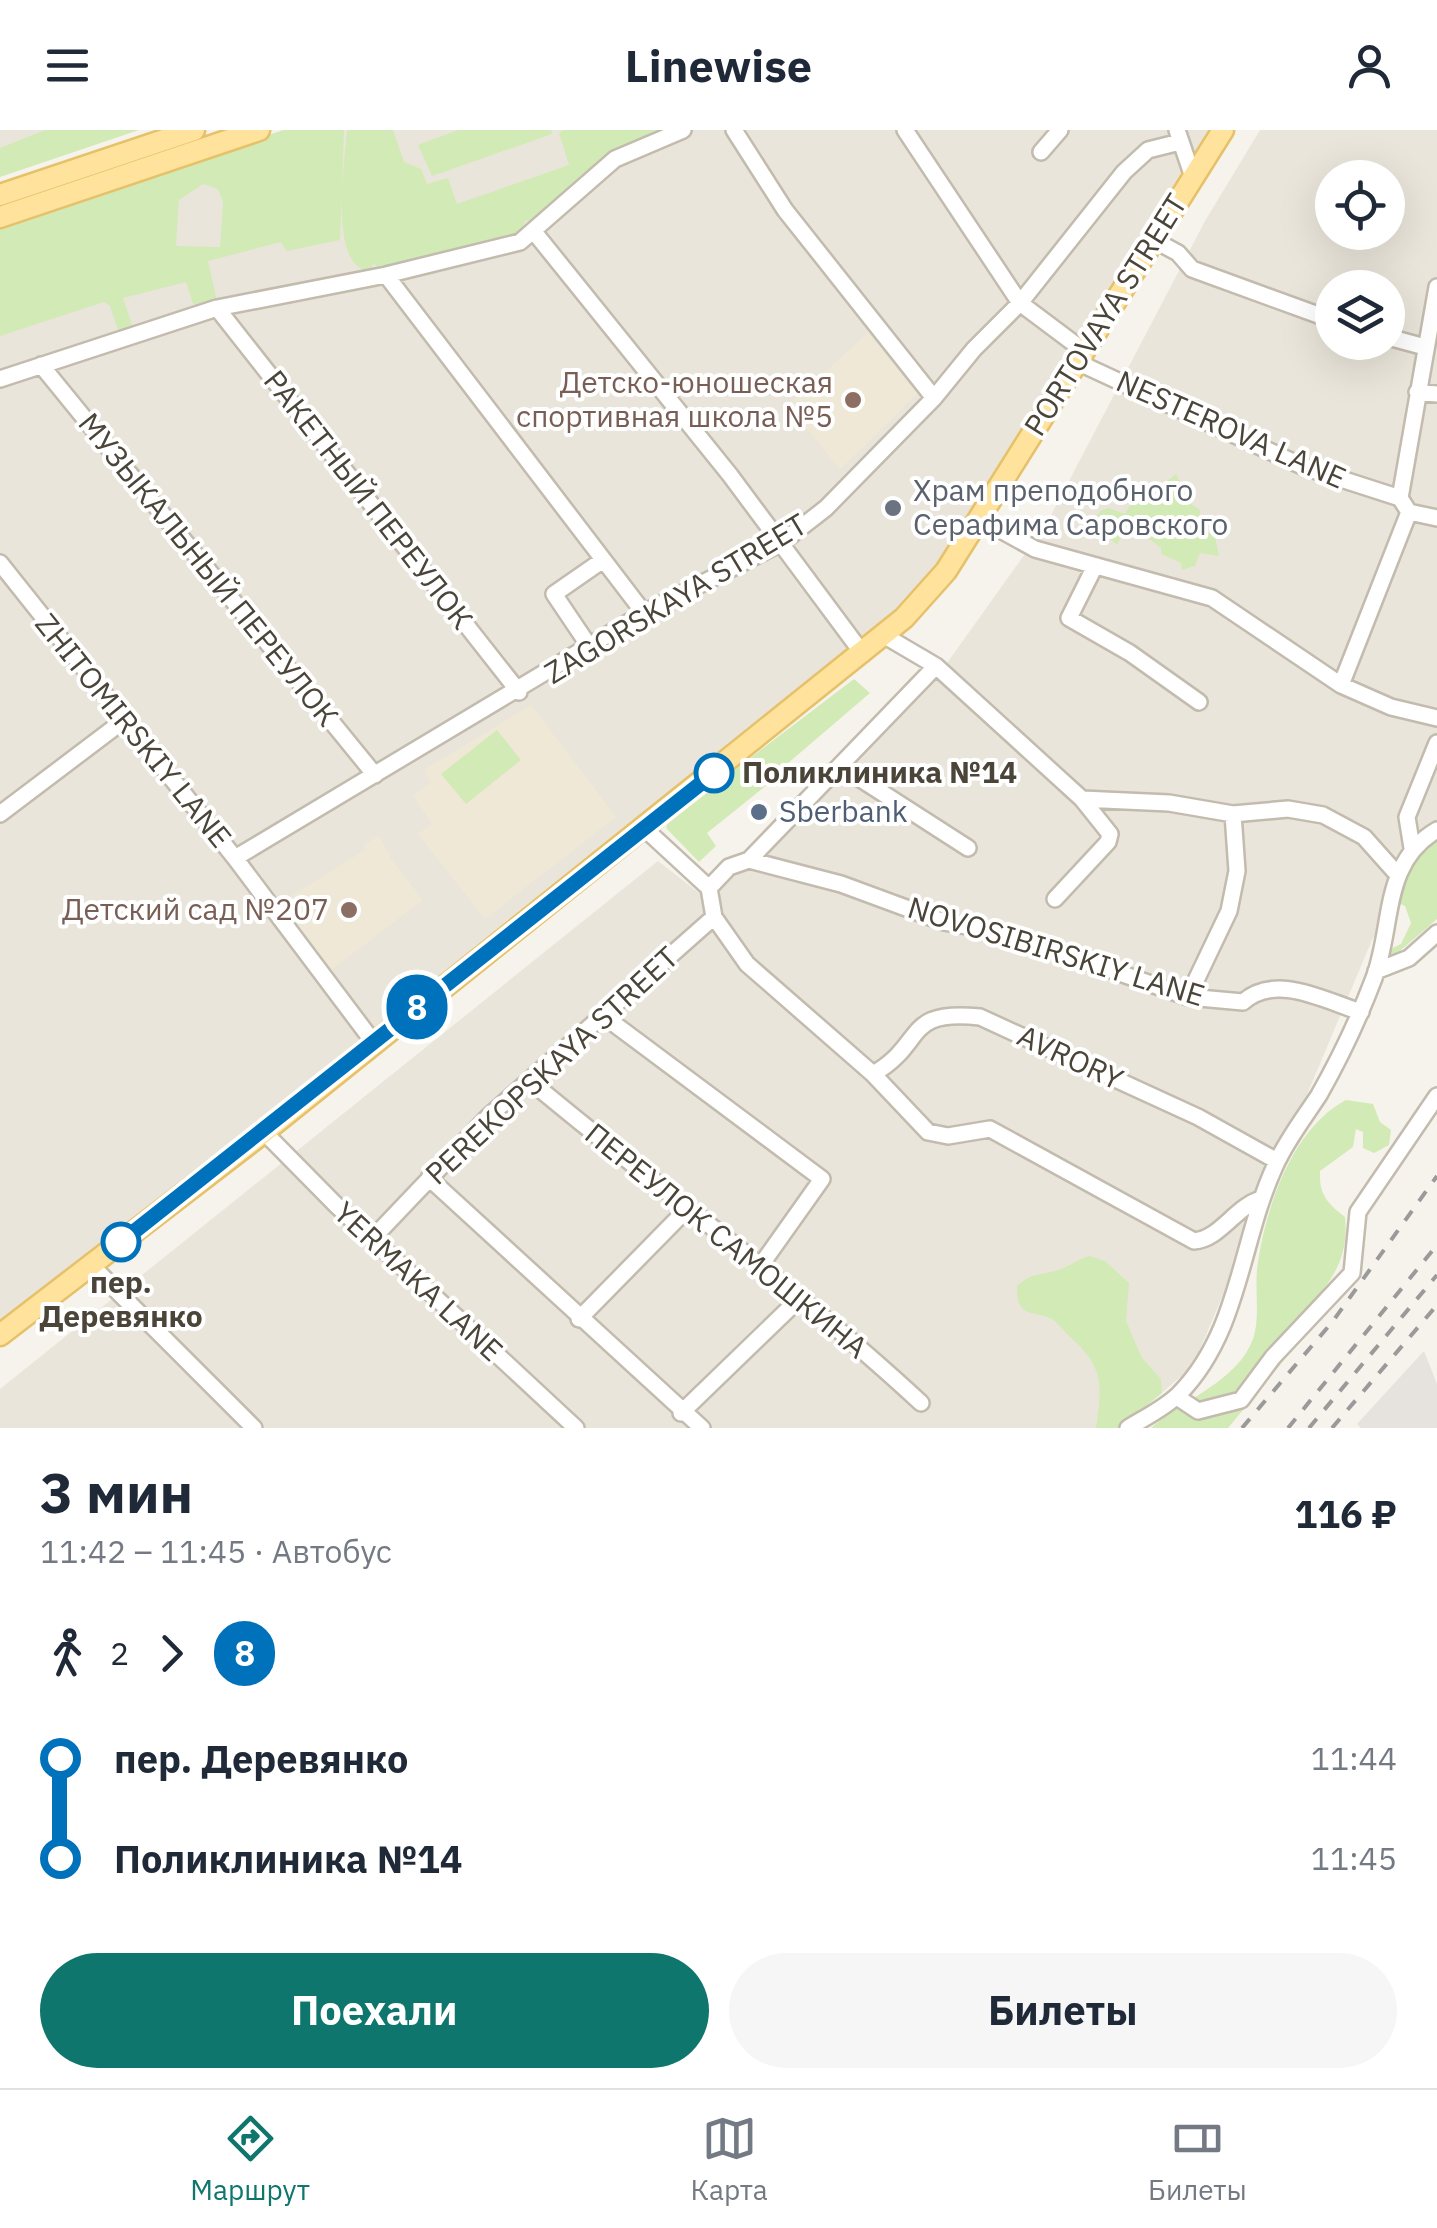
<!DOCTYPE html>
<html lang="ru">
<head>
<meta charset="utf-8">
<style>
  :root { --surface:#fff; --page:#f6f6f7; --text:#1f2937; --muted:#747a83; --line:#e0e1e3; --accent:#0f766e }
  body { margin:0; font-family:"IBM Plex Sans",sans-serif; background:var(--page); color:var(--text); height:100vh; display:flex; flex-direction:column; font-size:38px; white-space:nowrap }
  * { box-sizing:border-box; margin:0 }
  p { font-size:32px; color:var(--muted) }
  .icon { flex:none; width:55px; height:55px; fill:none; stroke:currentColor; stroke-width:2; stroke-linecap:round; stroke-linejoin:round }
  .map { position:relative; height:1298px; overflow:hidden }
  .sheet { display:flex; flex-direction:column; background:var(--surface); flex:1 }
  .sheet>* { flex:none }
  .badge { padding:0 20px; border-radius:32px; font-size:35px; line-height:65px }
  .controls { position:absolute; left:1315px; top:30px; display:grid; gap:20px }
  .controls a { display:grid; place-items:center; width:90px; height:90px; border-radius:50%; background:var(--surface); box-shadow:0 10px 40px #0002; font-size:50px }
  .map>.badge { position:absolute; translate:-50% -50%; box-shadow:0 0 0 5px #fff }
  .legs { display:flex; align-items:center; gap:15px; height:110px; padding:0 40px; font-size:32px }
  .legs p { margin-inline-start:auto }
  .overview { display:flex; align-items:center; justify-content:space-between; height:170px; padding:0 40px }
  h1 { font-size:55px; font-weight:800; line-height:75px }
  .cta { display:flex; gap:20px; margin-top:auto; padding:20px 40px }
  .cta a { flex:1; height:115px; border-radius:60px; background:var(--accent); color:#fff; font-size:40px; font-weight:800; line-height:115px; text-align:center }
  .cta a+a { background:var(--page); color:var(--text) }
  ul { padding:0 40px; list-style:none }
  li { display:flex; align-items:center; gap:35px; height:100px; font-size:38px }
  li i { display:grid; place-items:center; width:15px; height:100%; margin:0 12px; background:currentColor }
  li i::after { content:''; width:25px; height:25px; margin:-12px; border:8px solid; border-radius:50%; background:var(--surface) }
  li p { margin-inline-start:auto }
  li:first-child i { background:linear-gradient(#0000 50%,currentColor 0) }
  li:last-child i { background:linear-gradient(currentColor 50%,#0000 0) }
  header { display:flex; justify-content:space-between; align-items:center; height:130px; padding:0 40px; background:var(--surface); font-size:45px; font-weight:800 }
  .menu { display:flex; justify-content:space-around; align-items:center; height:140px; border-top:2px solid var(--line); background:var(--surface); font-size:28px; color:var(--muted) }
  .menu a { display:grid; justify-items:center; gap:5px }
  .menu .on { color:var(--accent) }
  .map>svg:first-child { display:block }
  .residential { fill:#eae5da; fill-rule:evenodd }
  .industrial { fill:#e6e2dd }
  .education { fill:#efe8d6 }
  .green { fill:#d2eab5; fill-rule:evenodd }
  .lines { fill:none; stroke-linecap:round; stroke-linejoin:round }
  .minor-casing { stroke:#c2bbae; stroke-width:20 }
  .major-casing { stroke:#e6c16a; stroke-width:25 }
  .minor { stroke:#fff; stroke-width:15 }
  .major { stroke:#ffe39c; stroke-width:20 }
  .rail { stroke:#9a9a9a; stroke-width:4; stroke-dasharray:12 12; stroke-linecap:butt }
  .line-1-casing { stroke:#fff; stroke-width:22 }
  .line-1 { stroke:#0072bc; stroke-width:15 }
  .education-dot { fill:#8d6e63; stroke:#fff; stroke-width:4 }
  .worship-dot { fill:#6b7280; stroke:#fff; stroke-width:4 }
  .stop-1-dot { fill:#fff; stroke:#0072bc; stroke-width:5 }
  .service-dot { fill:#5c6f8a; stroke:#fff; stroke-width:4 }
  .labels { text-anchor:middle; stroke-width:8; stroke-linejoin:round; paint-order:stroke }
  .street-label { font-size:30px; fill:#4b4439; stroke:#fff }
  .education-label { font-size:30px; fill:#785e54; stroke:#fff; text-anchor:end }
  .worship-label { font-size:30px; fill:#5b616d; stroke:#fff; text-anchor:start }
  .stop-label { font-size:30px; font-weight:bold; fill:#4b4439; stroke:#fff; text-anchor:start }
  .service-label { font-size:30px; fill:#4e5e75; stroke:#fff; text-anchor:start }
</style>
</head>
<body>
<header><svg class="icon" aria-label="menu" viewBox="0 0 24 24"><path d="M4 6h16M4 12h16M4 18h16"/></svg>Linewise<svg class="icon" aria-label="person" viewBox="0 0 24 24"><circle cx="12" cy="8" r="4"/><path d="M4 21q1-7 8-7t8 7"/></svg></header>
<div class="map">
<svg width="1437" height="1298" viewBox="0 0 1437 1298">
  <rect width="100%" height="100%" fill="#f6f3ec"/>
  <path class="residential" d="M 0,0 L 60,0 L 0,22 Z
    M 311,0 L 1220,0 L 935,466 L 880,521 L 0,1206 L 0,96 Z
    M 1260,0 L 1437,0 L 1437,702 L 1372,810 L 1193,1236 L 1121,1298 L 0,1298 L 0,1259 L 658,731 L 708,770 L 947,533 L 1047,393 L 1205,91 ZM 1332,48 L 1388,48 L 1388,102 L 1332,102 ZM 1332,158 L 1388,158 L 1388,212 L 1332,212 Z"/>
  <path class="industrial" d="M 1424,1221 L 1437,1254 L 1437,1298 L 1361,1298 L 1357,1294 Z"/>
  <path class="education" d="M 868,203 L 917,264 L 840,339 L 788,276 Z
    M 531,575 L 616,687 L 485,789 L 418,704 L 432,694 L 413,665 L 431,653 L 424,640 Z
    M 379,706 L 393,732 L 423,770 L 331,840 L 282,772 L 365,720 L 364,715 Z"/>
  <path class="green" d="M 45,0 L 139,0 L 0,47 L 0,18 Z
    M 283,0 L 344,0 L 340,110 L 287,121 L 281,112 L 208,131 L 217,171 L 193,174 L 186,152 L 123,168 L 133,198 L 119,203 L 110,176 L 104,172 L 0,206 L 0,99 ZM 203,54 L 218,59 L 223,72 L 220,117 L 176,116 L 179,70 Z
    M 347,0 L 393,0 L 404,32 L 421,39 L 427,54 L 448,48 L 457,74 L 569,35 L 559,3 L 563,0 L 676,0 L 613,27 L 534,91 L 525,91 L 520,107 L 383,142 L 373,133 L 371,142 C 327,138 345,32 347,0 Z
    M 458,0 L 551,0 L 552,4 L 432,46 L 418,15 Z
    M 1176,344 L 1188,372 L 1200,380 L 1199,398 L 1215,406 L 1219,426 L 1200,423 L 1195,436 L 1182,440 L 1181,433 L 1161,424 L 1161,418 L 1151,410 L 1123,403 L 1117,415 L 1093,393 L 1100,381 L 1108,378 L 1125,384 L 1133,370 L 1143,367 L 1157,372 L 1156,360 Z
    M 854,549 L 870,563 L 787,634 L 768,641 L 773,650 L 707,703 L 716,716 L 699,732 L 666,698 L 669,690 Z
    M 497,600 L 521,630 L 466,674 L 441,644 Z
    M 1437,706 L 1437,789 L 1388,831 L 1384,822 L 1401,814 L 1411,793 L 1405,776 L 1396,772 C 1403,742 1413,725 1437,706 Z
    M 1346,970 L 1373,974 L 1380,992 L 1391,1000 L 1389,1015 L 1374,1023 L 1363,1018 L 1363,1002 L 1356,999 L 1353,1017 L 1320,1041 C 1319,1065 1327,1073 1345,1087 C 1350,1136 1324,1160 1293,1194 L 1294,1218 L 1228,1298 L 1151,1298 C 1183,1269 1237,1252 1253,1209 C 1260,1189 1255,1161 1257,1140 C 1264,1082 1291,999 1346,970 Z
    M 1090,1126 L 1105,1131 L 1129,1153 L 1126,1191 L 1142,1228 L 1161,1249 L 1162,1263 L 1118,1298 L 1096,1298 C 1103,1253 1103,1236 1069,1206 C 1064,1201 1057,1192 1052,1189 C 1032,1180 1016,1188 1017,1156 C 1032,1142 1040,1146 1058,1140 C 1069,1137 1077,1129 1090,1126 Z"/>
  <g class="lines">
    <g class="minor-casing">
      <path id="minor" d="M 734,0 L 785,80 L 934,268
        M 905,0 L 1020,173 L 1084,221
        M 1177,0 L 1193,47
        M 1041,22 L 1060,0
        M 535,103 L 730,345 L 863,524
        M 1154,110 L 1178,123 L 1192,139 L 1332,190
        M 386,145 L 644,483
        M 217,178 L 519,562
        M 1388,207 L 1425,217
        M 1077,232 L 1304,337 L 1400,368 L 1409,382 L 1437,388
        M 41,235 L 375,645
        M 0,249 L 217,178 L 386,145 L 520,112 L 615,29 L 683,0
        M 1417,262 L 1437,264
        M 1400,368 L 1437,157
        M 979,388 L 1035,419 L 1212,468 L 1341,555 L 1391,577 L 1437,588
        M 0,433 L 235,728 L 374,913
        M 1095,436 L 1069,488 L 1130,523 L 1199,572
        M 885,506 L 936,536 L 1082,669 L 1169,673 L 1233,684 L 1288,679 L 1323,685 L 1364,707 L 1397,744
        M 589,516 L 554,464 L 603,430
        M 1341,555 L 1409,382
        M 842,637 L 968,718
        M 0,684 L 123,591
        M 644,698 L 709,758
        M 1412,718 L 1407,687 L 1437,613
        M 235,728 L 644,483 L 781,413 L 826,378 L 934,268 L 974,219 L 1020,173 L 1124,42 L 1148,20 L 1180,12
        M 749,730 L 841,754 L 944,792 L 1006,803 L 1188,867 L 1243,872 C 1276,843 1323,870 1361,882
        M 709,758 L 729,737 L 749,730 L 936,536
        M 1055,769 L 1108,712 L 1110,704 L 1082,669
        M 714,787 L 747,834 L 873,944 L 928,1002 L 948,1006 L 990,999 L 1194,1111 C 1220,1109 1235,1077 1261,1069
        M 1376,841 L 1409,828 L 1437,803
        M 1188,867 L 1229,781 L 1237,741 L 1233,684
        M 605,887 L 822,1049 L 761,1135
        M 873,944 C 927,913 902,879 980,887 L 1198,987 L 1277,1031
        M 529,950 C 659,1059 797,1158 921,1273
        M 264,1002 L 337,1076 L 576,1298
        M 429,1048 L 702,1298
        M 372,1109 L 489,986 L 714,787 L 709,758
        M 91,1135 L 254,1298
        M 579,1189 L 688,1078
        M 1177,1267 L 1198,1281 L 1241,1270 L 1273,1227 L 1352,1143 L 1358,1082 L 1437,966
        M 681,1283 L 800,1168
        M 1128,1298 C 1144,1288 1165,1278 1179,1264 C 1240,1202 1240,1112 1275,1036 C 1286,1011 1304,988 1319,965 C 1340,928 1359,888 1374,848 C 1394,795 1381,733 1437,700"/>
    </g>
    <g class="major-casing">
      <path id="major" d="M 0,65 L 194,0
        M 0,87 L 259,0
        M 0,1205 L 264,1002 L 904,488 L 946,441 L 1223,0"/>
    </g>
    <use href="#minor" class="minor"/>
    <use href="#major" class="major"/>
    <path class="rail" d="M 1242,1298 L 1333,1191 L 1437,1046
      M 1288,1298 L 1437,1115
      M 1309,1298 L 1437,1145
      M 1332,1298 L 1437,1175"/>
  </g>
  <g class="lines">
    <g class="line-1-casing">
      <path id="line-1" d="M 121,1112 L 714,643"/>
    </g>
    <use href="#line-1" class="line-1"/>
  </g>
  <g class="education-dot">
    <circle cx="853" cy="270" r="10"/>
    <circle cx="349" cy="780" r="10"/>
  </g>
  <circle class="worship-dot" cx="893" cy="378" r="10"/>
  <g class="stop-1-dot">
    <circle cx="714" cy="643" r="18"/>
    <circle cx="121" cy="1112" r="18"/>
  </g>
  <circle class="service-dot" cx="759" cy="682" r="10"/>
  <g class="labels">
    <g class="street-label">
      <text transform="translate(1106 185) rotate(-58)" y="10">PORTOVAYA STREET</text>
      <text transform="translate(1231 300) rotate(24)" y="10">NESTEROVA LANE</text>
      <text transform="translate(368 370) rotate(52)" y="10">РАКЕТНЫЙ ПЕРЕУЛОК</text>
      <text transform="translate(208 440) rotate(51)" y="10">МУЗЫКАЛЬНЫЙ ПЕРЕУЛОК</text>
      <text transform="translate(676 469) rotate(-31)" y="10">ZAGORSKAYA STREET</text>
      <text transform="translate(133 601) rotate(51)" y="10">ZHITOMIRSKIY LANE</text>
      <text transform="translate(1056 822) rotate(17)" y="10">NOVOSIBIRSKIY LANE</text>
      <text transform="translate(1070 928) rotate(25)" y="10">AVRORY</text>
      <text transform="translate(552 936) rotate(-43)" y="10">PEREKOPSKAYA STREET</text>
      <text transform="translate(726 1111) rotate(39)" y="10">ПЕРЕУЛОК САМОШКИНА</text>
      <text transform="translate(418 1152) rotate(43)" y="10">YERMAKA LANE</text>
    </g>
    <g class="education-label">
      <text x="833" y="263">Детско-юношеская<tspan x="833" dy="34">спортивная школа №5</tspan></text>
      <text x="329" y="790">Детский сад №207</text>
    </g>
    <g class="worship-label">
      <text x="913" y="371">Храм преподобного<tspan x="913" dy="34">Серафима Саровского</tspan></text>
    </g>
    <g class="stop-label">
      <text x="742" y="653">Поликлиника №14</text>
      <text x="121" y="1163" text-anchor="middle">пер.<tspan x="121" dy="34">Деревянко</tspan></text>
    </g>
    <g class="service-label">
      <text x="779" y="692">Sberbank</text>
    </g>
  </g>
</svg>
<div class="controls">
<a><svg class="icon" aria-label="locate" viewBox="0 0 24 24"><circle cx="12" cy="12" r="6"/><path d="M12 2v4M12 18v4M2 12h4M18 12h4"/></svg></a>
<a><svg class="icon" aria-label="layers" viewBox="0 0 24 24"><path d="M12 4l9 5-9 5-9-5zM3 14l9 5 9-5"/></svg></a>
</div>
<b class="badge" style="left:417px;top:877px;background:#0072bc;color:#fff">8</b>
</div>
<section class="sheet">
<div class="overview"><div><h1>3 мин</h1><p>11:42 – 11:45 · Автобус</p></div><b>116 ₽</b></div>
<div class="legs"><svg class="icon" aria-label="walk" viewBox="0 0 24 24"><circle cx="13" cy="4" r="2"/><path d="M13 8l-2 6 4 7M11 14l-3 7M7 12l3-4h3l4 4"/></svg>2<svg class="icon" aria-label="forward" viewBox="0 0 24 24"><path d="M9 5l7 7-7 7"/></svg><b class="badge" style="background:#0072bc;color:#fff">8</b></div>
<ul>
<li><i style="color:#0072bc"></i><b>пер. Деревянко</b><p>11:44</p></li>
<li><i style="color:#0072bc"></i><b>Поликлиника №14</b><p>11:45</p></li>
</ul>
<div class="cta"><a>Поехали</a><a>Билеты</a></div>
</section>
<nav class="menu">
<a class="on"><svg class="icon" aria-label="directions" viewBox="0 0 24 24"><path d="M12 3l9 9-9 9-9-9zM9 14v-3h6M13 9l2 2-2 2"/></svg>Маршрут</a>
<a><svg class="icon" aria-label="map" viewBox="0 0 24 24"><path d="M3 6l6-2 6 2 6-2v14l-6 2-6-2-6 2zM9 4v14M15 6v14"/></svg>Карта</a>
<a><svg class="icon" aria-label="tickets" viewBox="0 0 24 24"><path d="M3 7h18v10H3zM15 7v10"/></svg>Билеты</a>
</nav>
</body>
</html>
